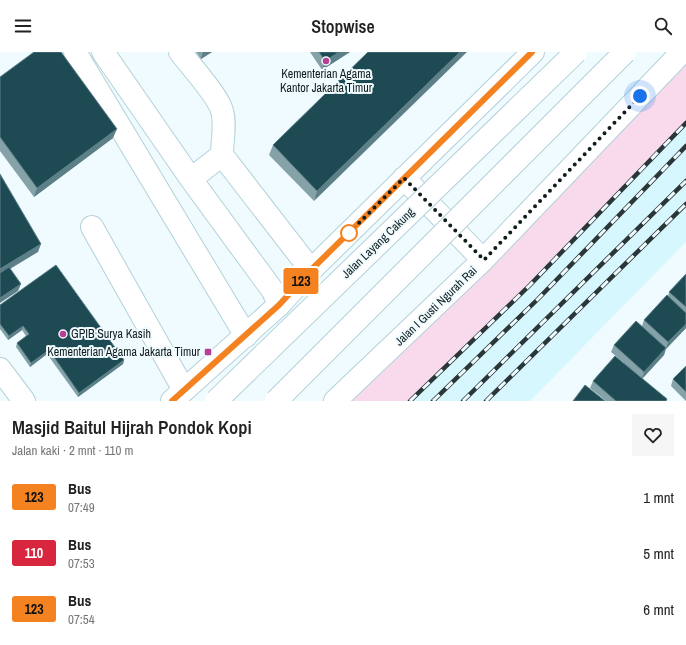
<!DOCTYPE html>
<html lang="id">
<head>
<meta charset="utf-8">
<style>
  :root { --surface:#fff; --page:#f6f6f6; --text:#222; --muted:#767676 }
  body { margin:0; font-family:"Archivo Narrow",sans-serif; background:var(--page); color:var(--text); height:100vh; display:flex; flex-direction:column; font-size:15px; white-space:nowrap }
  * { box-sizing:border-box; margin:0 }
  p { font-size:13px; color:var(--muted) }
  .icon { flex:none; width:22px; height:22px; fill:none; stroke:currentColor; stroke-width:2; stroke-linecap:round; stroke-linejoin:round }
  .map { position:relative; height:349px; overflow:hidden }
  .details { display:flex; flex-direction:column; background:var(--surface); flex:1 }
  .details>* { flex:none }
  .badge { padding:0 8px; border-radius:3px; font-size:14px; line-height:26px }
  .you { position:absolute; width:20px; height:20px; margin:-10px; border:3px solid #fff; border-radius:50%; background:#1a73e8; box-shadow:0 0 0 6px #1a73e833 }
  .map>.badge { position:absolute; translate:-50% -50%; box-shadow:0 0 0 2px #fff }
  .round { display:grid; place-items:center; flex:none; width:42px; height:42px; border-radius:0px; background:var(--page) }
  .head { display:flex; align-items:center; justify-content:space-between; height:68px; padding:0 12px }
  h1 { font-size:19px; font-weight:600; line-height:30px }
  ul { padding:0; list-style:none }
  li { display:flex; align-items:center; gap:12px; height:56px; padding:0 12px }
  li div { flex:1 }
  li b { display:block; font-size:15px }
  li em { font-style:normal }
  li .badge { min-width:44px; font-weight:700; text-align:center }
  header { display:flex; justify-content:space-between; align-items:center; height:52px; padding:0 12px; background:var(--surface); font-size:18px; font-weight:600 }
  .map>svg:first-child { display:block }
  .built { fill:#d7f7ff }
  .green { fill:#f9daed }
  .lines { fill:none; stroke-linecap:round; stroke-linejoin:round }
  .minor-casing { stroke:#b3d1d9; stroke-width:24 }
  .major-casing { stroke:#b3d1d9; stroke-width:24 }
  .minor { stroke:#fff; stroke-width:22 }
  .major { stroke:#fff; stroke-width:22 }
  .rail-casing { stroke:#2a3638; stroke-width:4.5 }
  .rail { stroke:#effbfe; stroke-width:3; stroke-dasharray:9; stroke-linecap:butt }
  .minor-bridge-casing { stroke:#b3d1d9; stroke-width:24; stroke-linecap:butt }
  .minor-bridge { stroke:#fff; stroke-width:22 }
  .wall { fill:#86a2a9 }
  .shaded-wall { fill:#5d7f87 }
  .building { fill:#1e4a54; stroke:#5d7f87 }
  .line-casing { stroke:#fff; stroke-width:9 }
  .line { stroke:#f58220; stroke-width:6 }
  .walk { stroke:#101c1e; stroke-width:4; stroke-dasharray:0 7.2 }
  .poi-dot { fill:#b63f94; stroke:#effbfe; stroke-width:1.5 }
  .stop-dot { fill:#fff; stroke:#f58220; stroke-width:2 }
  .labels { text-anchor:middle; stroke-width:4; stroke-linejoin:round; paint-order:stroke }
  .poi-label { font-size:12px; fill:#101c1e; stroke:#effbfe }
  .street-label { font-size:12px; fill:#101c1e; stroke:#effbfe }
</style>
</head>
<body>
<header><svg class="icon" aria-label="menu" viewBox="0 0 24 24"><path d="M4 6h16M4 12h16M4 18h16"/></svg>Stopwise<svg class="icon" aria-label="search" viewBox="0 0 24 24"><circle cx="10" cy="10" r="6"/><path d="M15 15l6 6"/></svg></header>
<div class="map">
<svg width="686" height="349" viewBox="0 0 686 349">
  <rect width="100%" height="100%" fill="#effbfe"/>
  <path class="built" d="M 686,71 L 686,190 L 530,349 L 410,349 L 502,260 Z"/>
  <path class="green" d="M 686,0 L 686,69 L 469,292 L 410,349 L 335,349 Z"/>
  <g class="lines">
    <g class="minor-casing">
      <path id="minor" d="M 75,0 L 246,284
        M 103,0 L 191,127
        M 180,0 C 190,13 219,45 222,59 C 226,72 222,89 222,103 L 311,218
        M 222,103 L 191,127 L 273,239 L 279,253
        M 92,175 L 184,338
        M 0,317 L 24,349"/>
    </g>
    <g class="major-casing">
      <path id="major" d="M 404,126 L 483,208
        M 172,349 L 279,253 L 311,218 L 533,0
        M 335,349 L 483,208 L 682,0"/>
    </g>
    <use href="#minor" class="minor"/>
    <use href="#major" class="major"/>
    <g class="rail-casing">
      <path id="rail" d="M 410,349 L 530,233 L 686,71
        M 433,349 L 538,247 L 686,94
        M 463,349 L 686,129
        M 486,349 L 686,152"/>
    </g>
    <use href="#rail" class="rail"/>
    <g class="minor-bridge-casing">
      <path id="minor-bridge" d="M 216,349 L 576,0
        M 276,349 L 625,0"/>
    </g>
    <use href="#minor-bridge" class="minor-bridge"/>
  </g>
  <path class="wall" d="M 196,0 L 212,0 L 201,7 Z
    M 310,0 L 350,0 L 322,18 Z
    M 368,0 L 314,149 L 269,103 L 273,93 Z
    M 0,25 L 113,86 L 34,145 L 0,99 Z
    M 686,222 L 686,276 L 666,297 L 664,303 L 642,327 L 667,347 L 666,349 L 606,349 L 590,336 L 593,329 L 624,311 L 611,300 L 614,293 L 642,274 L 644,268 L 668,244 L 669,240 Z
    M 0,253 L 124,308 L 123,312 L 78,345 L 47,302 L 30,315 L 16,295 L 17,291 L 26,284 L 22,278 L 8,288 L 0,277 Z
    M 686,314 L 686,349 L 671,334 L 673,327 Z"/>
  <path class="shaded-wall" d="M 203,0 L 212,0 L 201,7 Z
    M 339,0 L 350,0 L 322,18 L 325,9 Z
    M 460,0 L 467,0 L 314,149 L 317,139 Z
    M 117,77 L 113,86 L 34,145 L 37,136 Z
    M 41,192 L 38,200 L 0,223 L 0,217 Z
    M 21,232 L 18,239 L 0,251 L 0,246 Z
    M 686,272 L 686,276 L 666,297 L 668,290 Z
    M 23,274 L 22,278 L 8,288 L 9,284 Z
    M 666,296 L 664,303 L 642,327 L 644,320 Z
    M 49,298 L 47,302 L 30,315 L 31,311 Z
    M 124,308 L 123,312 L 78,345 L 79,341 Z"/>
  <path class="building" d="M 34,0 L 61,0 L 117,77 L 37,136 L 0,85 L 0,25 Z
    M 319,0 L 339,0 L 325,9 Z
    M 368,0 L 460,0 L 317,139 L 273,93 Z
    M 0,122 L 41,192 L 0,217 Z
    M 56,213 L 124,308 L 79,341 L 49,298 L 31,311 L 17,291 L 29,282 L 23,274 L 9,284 L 0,272 L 0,253 Z
    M 9,215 L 21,232 L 0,246 L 0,221 Z
    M 686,222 L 686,255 L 669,240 Z
    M 667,243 L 686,261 L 686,272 L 668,290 L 644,268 Z
    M 636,269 L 666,296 L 644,320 L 614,293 Z
    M 615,304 L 667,347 L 666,349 L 616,349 L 593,329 Z
    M 686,314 L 686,340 L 673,327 Z
    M 585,333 L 605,349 L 573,349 Z"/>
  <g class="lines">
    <g class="line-casing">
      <path id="line" d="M 172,349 L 279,253 L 311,218 L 532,0"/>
    </g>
    <use href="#line" class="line"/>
    <path class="walk" d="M 349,181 L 404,126 L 484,208 L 640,44"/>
  </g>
  <g class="poi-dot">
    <circle cx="326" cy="9" r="4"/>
    <circle cx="63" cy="282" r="4"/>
    <rect x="204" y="296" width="8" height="8" rx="2"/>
  </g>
  <circle class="stop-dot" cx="349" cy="181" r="8"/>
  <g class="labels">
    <g class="poi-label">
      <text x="326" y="26">Kementerian Agama<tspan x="326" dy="14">Kantor Jakarta Timur</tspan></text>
      <text x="71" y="286" text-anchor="start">GPIB Surya Kasih</text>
      <text x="200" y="304" text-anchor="end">Kementerian Agama Jakarta Timur</text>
    </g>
    <g class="street-label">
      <text transform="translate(378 191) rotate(-44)" y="4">Jalan Layang Cakung</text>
      <text transform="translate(436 254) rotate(-44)" y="4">Jalan I Gusti Ngurah Rai</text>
    </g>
  </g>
</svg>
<div class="you" style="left:640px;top:44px"></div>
<b class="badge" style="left:301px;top:229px;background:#f58220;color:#111">123</b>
</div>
<section class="details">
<div class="head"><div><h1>Masjid Baitul Hijrah Pondok Kopi</h1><p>Jalan kaki · 2 mnt · 110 m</p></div><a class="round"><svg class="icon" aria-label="heart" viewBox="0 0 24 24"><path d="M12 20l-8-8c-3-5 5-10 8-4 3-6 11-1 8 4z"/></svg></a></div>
<ul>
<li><span class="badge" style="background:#f58220;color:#111">123</span><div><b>Bus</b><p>07:49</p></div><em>1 mnt</em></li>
<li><span class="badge" style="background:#d7263d;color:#fff">110</span><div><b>Bus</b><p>07:53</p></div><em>5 mnt</em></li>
<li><span class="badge" style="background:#f58220;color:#111">123</span><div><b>Bus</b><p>07:54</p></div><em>6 mnt</em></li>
</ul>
</section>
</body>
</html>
